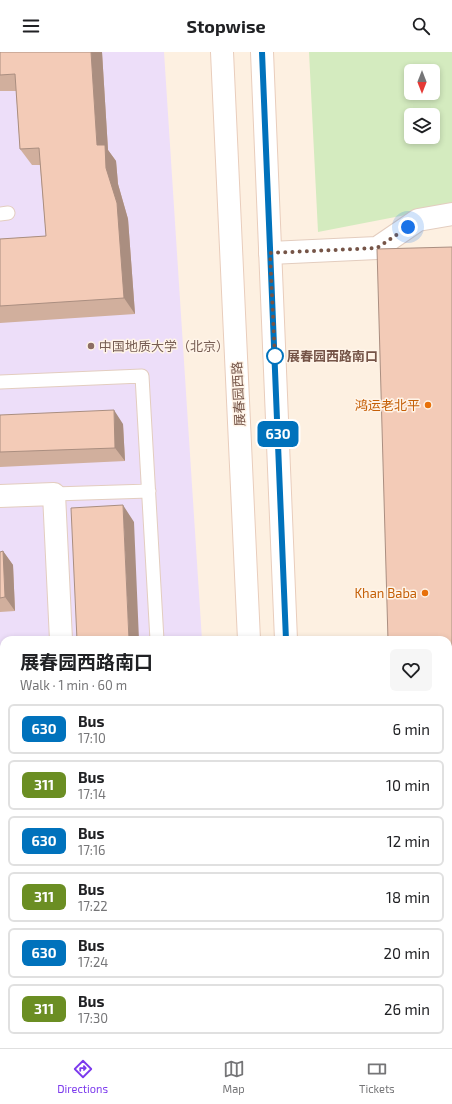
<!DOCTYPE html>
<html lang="en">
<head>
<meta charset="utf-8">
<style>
  :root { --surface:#fff; --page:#f6f6f6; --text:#202124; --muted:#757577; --line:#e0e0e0; --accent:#7c3aed }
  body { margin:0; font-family:"Exo 2","Noto Sans SC",sans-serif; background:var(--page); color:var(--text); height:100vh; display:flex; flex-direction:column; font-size:15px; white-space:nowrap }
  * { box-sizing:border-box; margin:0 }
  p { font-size:13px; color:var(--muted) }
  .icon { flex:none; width:22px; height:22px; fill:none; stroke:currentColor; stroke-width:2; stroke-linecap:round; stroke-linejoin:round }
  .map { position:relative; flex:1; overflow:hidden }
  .details { position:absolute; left:0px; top:584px; width:452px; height:412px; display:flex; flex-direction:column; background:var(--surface); border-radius:12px 12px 0 0; box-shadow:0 2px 6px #0003 }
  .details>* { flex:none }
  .badge { padding:0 8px; border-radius:6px; font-size:14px; line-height:26px }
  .needle { width:26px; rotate:180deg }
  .controls { position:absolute; left:404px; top:12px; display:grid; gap:8px }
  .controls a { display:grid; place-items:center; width:36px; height:36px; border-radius:6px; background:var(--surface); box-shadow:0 2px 6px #0003; font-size:20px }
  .you { position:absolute; width:20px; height:20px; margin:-10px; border:3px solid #fff; border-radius:50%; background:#1a73e8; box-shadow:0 0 0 6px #1a73e833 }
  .map>.badge { position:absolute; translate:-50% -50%; box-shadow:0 0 0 2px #fff }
  .round { display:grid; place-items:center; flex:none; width:42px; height:42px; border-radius:6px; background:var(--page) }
  .headline { display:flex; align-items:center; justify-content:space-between; height:68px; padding:0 20px }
  h1 { font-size:19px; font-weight:700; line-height:30px }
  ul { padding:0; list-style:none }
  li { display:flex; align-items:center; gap:12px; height:50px; margin:0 8px 6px; padding:0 12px; border:2px solid var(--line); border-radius:6px }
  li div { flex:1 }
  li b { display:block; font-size:15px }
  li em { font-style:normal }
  li .badge { min-width:44px; font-weight:700; text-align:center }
  header { display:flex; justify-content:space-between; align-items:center; height:52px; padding:0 20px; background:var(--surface); font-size:18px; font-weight:700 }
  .tab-bar { display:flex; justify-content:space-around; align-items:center; height:56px; border-top:1px solid var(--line); background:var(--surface); font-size:11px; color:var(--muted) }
  .tab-bar a { display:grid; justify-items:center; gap:2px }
  .tab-bar .current { color:var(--accent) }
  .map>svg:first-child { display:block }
  .residential { fill:#f5e1cf }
  .education { fill:#eddef9 }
  .green { fill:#d4ebbf; fill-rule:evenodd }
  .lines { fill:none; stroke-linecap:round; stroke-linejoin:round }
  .lane-casing { stroke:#e3cdbf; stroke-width:15 }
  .street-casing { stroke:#e3cdbf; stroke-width:24 }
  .secondary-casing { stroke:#e9cdbc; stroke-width:24 }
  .lane { stroke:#fff; stroke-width:13 }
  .street { stroke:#fff; stroke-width:22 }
  .secondary { stroke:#fff; stroke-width:22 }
  .wall { fill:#d1af9d }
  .shaded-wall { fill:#aa8e80 }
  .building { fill:#f3cbb7; stroke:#aa8e80 }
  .line-casing { stroke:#fff; stroke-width:9 }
  .line { stroke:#0072bc; stroke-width:6 }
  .walk { stroke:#755447; stroke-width:4; stroke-dasharray:0 7.2 }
  .education-dot { fill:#8d6e63; stroke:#fff4e8; stroke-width:1.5 }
  .stop-dot { fill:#fff; stroke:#0072bc; stroke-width:2 }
  .food-dot { fill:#e8710a; stroke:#fff4e8; stroke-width:1.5 }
  .labels { text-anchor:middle; stroke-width:3; stroke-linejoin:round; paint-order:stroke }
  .education-label { font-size:13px; fill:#785e54; stroke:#fff4e8; text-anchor:start }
  .stop-label { font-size:13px; font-weight:bold; fill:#755447; stroke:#fff4e8; text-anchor:start }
  .street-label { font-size:13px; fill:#755447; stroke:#fff4e8 }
  .food-label { font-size:13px; fill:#c56008; stroke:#fff4e8; text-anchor:end }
</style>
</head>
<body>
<header><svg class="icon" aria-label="menu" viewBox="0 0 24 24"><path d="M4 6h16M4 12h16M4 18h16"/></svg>Stopwise<svg class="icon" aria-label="search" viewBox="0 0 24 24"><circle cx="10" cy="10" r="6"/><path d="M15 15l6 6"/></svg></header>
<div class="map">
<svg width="452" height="996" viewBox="0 0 452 996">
  <rect width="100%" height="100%" fill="#fdf0e1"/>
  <path class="residential" d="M 448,619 L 452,619 L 452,996 L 406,996 L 406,992 L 448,992 Z"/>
  <path class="education" d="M 0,0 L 164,0 L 202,588 L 4,588 L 4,992 L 229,992 L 229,996 L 0,996 Z"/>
  <path class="green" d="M 309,0 L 452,0 L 452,154 L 318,180 ZM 411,19 L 433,19 L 433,41 L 411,41 ZM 411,63 L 433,63 L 433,85 L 411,85 Z"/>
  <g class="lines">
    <g class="lane-casing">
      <path id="lane" d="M 0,162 L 8,161
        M 0,330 L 142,324 L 157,588
        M 54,442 L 149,439
        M 78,992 L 78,996
        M 177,992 L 177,996"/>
    </g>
    <g class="street-casing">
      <path id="street" d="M 270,201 L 377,196 L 418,168 L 452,162
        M 0,444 L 54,442 L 61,588
        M 0,734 L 4,734
        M 0,878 L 4,878"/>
    </g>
    <g class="secondary-casing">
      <path id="secondary" d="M 222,0 L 249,588
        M 262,0 L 286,588
        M 268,992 L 268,996
        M 303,992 L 303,996"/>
    </g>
    <use href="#lane" class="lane"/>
    <use href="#street" class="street"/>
    <use href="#secondary" class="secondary"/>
  </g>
  <path class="wall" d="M 0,0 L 102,0 L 108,98 L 116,109 L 118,132 L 128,167 L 135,262 L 0,271 L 0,187 L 46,184 L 40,113 L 32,113 L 20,97 L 16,39 L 0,39 Z
    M 452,195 L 452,619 L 448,619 L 448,588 Z
    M 0,363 L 123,372 L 125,409 L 0,415 Z
    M 3,499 L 13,513 L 15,559 L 0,560 L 0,500 Z
    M 0,644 L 4,644 L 4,704 L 0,704 Z
    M 4,779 L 4,844 L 0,844 L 0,780 Z
    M 0,913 L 4,913 L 4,974 L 0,974 Z"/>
  <path class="shaded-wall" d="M 91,0 L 102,0 L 108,98 L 116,109 L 118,132 L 128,167 L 135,262 L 124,246 L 97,93 Z
    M 114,358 L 123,372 L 125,409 L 115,396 Z
    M 123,453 L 134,470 L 139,588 L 129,588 Z
    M 3,499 L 13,513 L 15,559 L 5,545 Z
    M 144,992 L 155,992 L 156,996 L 145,996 Z"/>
  <path class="building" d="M 0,0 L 91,0 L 97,93 L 105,93 L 106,116 L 117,151 L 124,246 L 0,254 L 0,187 L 46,184 L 39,96 L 20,97 L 15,22 L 0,23 Z
    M 452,195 L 452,602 L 448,602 L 448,588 L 388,588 L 377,197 Z
    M 114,358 L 115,396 L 0,400 L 0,363 Z
    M 123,453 L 129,588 L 77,588 L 71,456 Z
    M 3,499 L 5,545 L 0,546 L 0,500 Z
    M 0,644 L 4,644 L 4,690 L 0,690 Z
    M 448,687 L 452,687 L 452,996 L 437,996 L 437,992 L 448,992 Z
    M 4,779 L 4,827 L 0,827 L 0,780 Z
    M 0,913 L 4,913 L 4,958 L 0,958 Z
    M 96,992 L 144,992 L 145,996 L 96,996 Z"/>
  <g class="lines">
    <g class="line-casing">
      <path id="line" d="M 262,0 L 286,588"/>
    </g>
    <use href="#line" class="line"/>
    <path class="walk" d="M 275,304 L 275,306 L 270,201 L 377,196 L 408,175"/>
  </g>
  <circle class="education-dot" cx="91" cy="294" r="4"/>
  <circle class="stop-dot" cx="275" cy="304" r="8"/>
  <g class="food-dot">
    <circle cx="428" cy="353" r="4"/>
    <circle cx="425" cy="541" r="4"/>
  </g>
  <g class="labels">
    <g class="education-label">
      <text x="99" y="299">中国地质大学（北京）</text>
    </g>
    <g class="stop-label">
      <text x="287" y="309">展春园西路南口</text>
    </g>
    <g class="street-label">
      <text transform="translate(238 342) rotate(-93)" y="5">展春园西路</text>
    </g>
    <g class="food-label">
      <text x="420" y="358">鸿运老北平</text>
      <text x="417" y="546">Khan Baba</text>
    </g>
  </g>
</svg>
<div class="controls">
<a><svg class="needle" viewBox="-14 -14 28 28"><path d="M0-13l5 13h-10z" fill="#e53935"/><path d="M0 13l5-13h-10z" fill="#757577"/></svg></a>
<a><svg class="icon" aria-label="layers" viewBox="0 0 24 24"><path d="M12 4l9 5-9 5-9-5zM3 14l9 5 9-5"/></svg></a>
</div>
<div class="you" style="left:408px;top:175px"></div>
<b class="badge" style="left:278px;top:382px;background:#0072bc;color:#fff">630</b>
<section class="details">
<div class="headline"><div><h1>展春园西路南口</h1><p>Walk · 1 min · 60 m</p></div><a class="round"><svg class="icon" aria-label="heart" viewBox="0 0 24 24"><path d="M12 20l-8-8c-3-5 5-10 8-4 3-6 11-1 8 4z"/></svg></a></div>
<ul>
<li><span class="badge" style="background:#0072bc;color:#fff">630</span><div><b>Bus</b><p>17:10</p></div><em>6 min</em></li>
<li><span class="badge" style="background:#6b8e23;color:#fff">311</span><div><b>Bus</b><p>17:14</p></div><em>10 min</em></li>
<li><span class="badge" style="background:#0072bc;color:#fff">630</span><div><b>Bus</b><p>17:16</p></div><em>12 min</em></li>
<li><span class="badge" style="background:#6b8e23;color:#fff">311</span><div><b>Bus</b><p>17:22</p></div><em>18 min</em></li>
<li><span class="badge" style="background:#0072bc;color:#fff">630</span><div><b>Bus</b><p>17:24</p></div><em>20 min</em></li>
<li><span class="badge" style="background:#6b8e23;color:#fff">311</span><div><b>Bus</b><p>17:30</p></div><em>26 min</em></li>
</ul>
</section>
</div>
<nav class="tab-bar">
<a class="current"><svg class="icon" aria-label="directions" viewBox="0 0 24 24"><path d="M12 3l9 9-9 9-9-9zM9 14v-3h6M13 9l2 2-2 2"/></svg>Directions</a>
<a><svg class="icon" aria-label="map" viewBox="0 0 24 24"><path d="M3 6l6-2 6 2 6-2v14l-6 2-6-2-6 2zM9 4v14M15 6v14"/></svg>Map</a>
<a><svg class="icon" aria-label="tickets" viewBox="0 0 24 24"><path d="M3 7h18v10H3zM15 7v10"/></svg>Tickets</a>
</nav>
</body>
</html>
